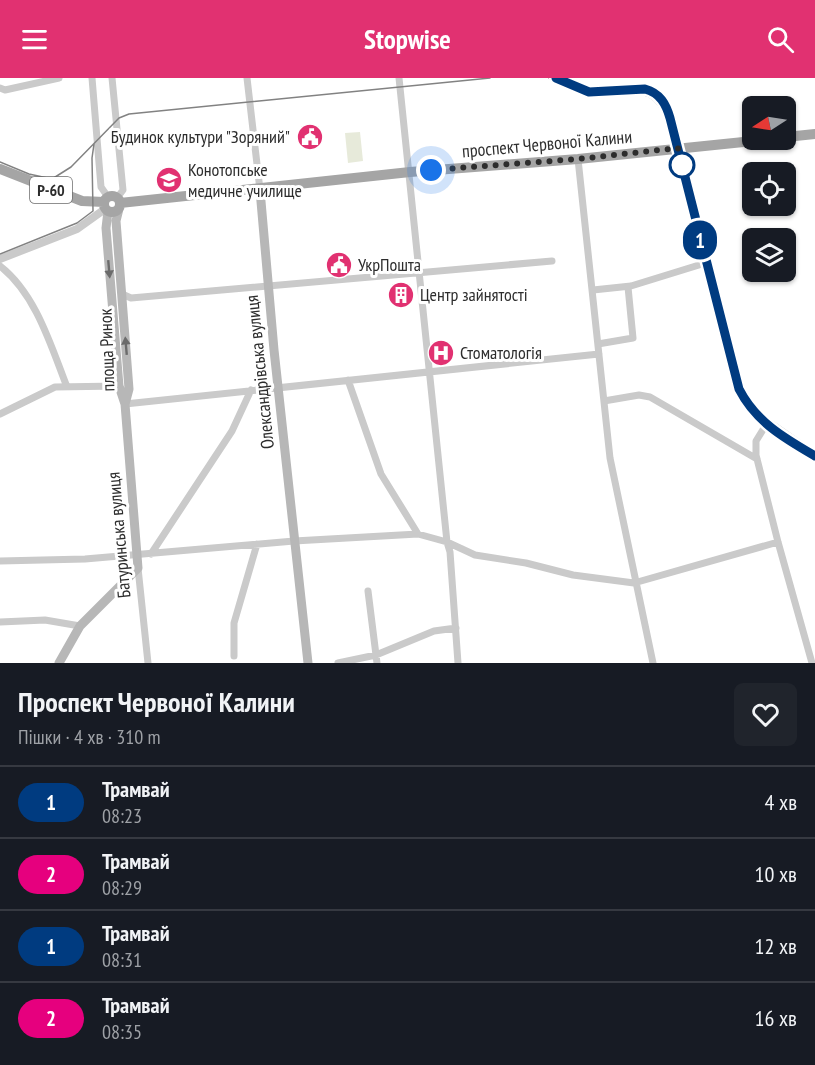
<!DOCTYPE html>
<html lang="uk">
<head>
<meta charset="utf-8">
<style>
  :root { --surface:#171b24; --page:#20242c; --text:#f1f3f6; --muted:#9ea1a6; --line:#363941; --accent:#e13171 }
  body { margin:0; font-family:"PT Sans Narrow",sans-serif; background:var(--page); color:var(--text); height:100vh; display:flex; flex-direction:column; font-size:22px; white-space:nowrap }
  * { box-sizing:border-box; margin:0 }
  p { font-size:20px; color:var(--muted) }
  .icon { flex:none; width:33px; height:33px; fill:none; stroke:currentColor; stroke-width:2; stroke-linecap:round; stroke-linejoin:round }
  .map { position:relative; height:585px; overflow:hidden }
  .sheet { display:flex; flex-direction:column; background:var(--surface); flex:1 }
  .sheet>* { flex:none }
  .badge { padding:0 12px; border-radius:20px; font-size:21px; line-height:39px }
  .needle { width:39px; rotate:258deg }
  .fabs { position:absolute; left:742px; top:18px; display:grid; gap:12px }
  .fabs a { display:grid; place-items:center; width:54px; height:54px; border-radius:9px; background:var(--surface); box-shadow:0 2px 4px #0004; font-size:30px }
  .you { position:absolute; width:30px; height:30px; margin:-15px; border:4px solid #fff; border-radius:50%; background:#1a73e8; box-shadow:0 0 0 9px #1a73e833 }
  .map>.badge { position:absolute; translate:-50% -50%; box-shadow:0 0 0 3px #fff }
  .round { display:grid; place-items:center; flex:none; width:63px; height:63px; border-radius:9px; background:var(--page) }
  .headline { display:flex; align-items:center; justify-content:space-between; height:102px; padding:0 18px }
  h1 { font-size:28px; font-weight:800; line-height:45px }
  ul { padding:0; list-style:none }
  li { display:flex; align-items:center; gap:18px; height:72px; padding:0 18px; border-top:2px solid var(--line) }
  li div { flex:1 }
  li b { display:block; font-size:22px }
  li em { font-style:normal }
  li .badge { min-width:66px; font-weight:700; text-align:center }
  header { display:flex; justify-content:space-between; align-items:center; height:78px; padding:0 18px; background:var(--accent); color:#fff; font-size:27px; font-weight:800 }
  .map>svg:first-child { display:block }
  .pitch { fill:#e7eada }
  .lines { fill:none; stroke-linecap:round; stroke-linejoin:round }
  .minor { stroke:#cacaca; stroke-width:7 }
  .tertiary { stroke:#cacaca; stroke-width:8 }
  .secondary { stroke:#b7b7b7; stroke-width:9 }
  .primary { stroke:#a5a5a5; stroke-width:10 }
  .tram { stroke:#828282; stroke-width:1.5 }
  .oneway { fill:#6b6b6b }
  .line-casing { stroke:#fff; stroke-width:14 }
  .line { stroke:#003b80; stroke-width:9 }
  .walk { stroke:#2d2d2d; stroke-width:6; stroke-dasharray:0 10.8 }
  .stop-dot { fill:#fff; stroke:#003b80; stroke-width:3 }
  .labels { text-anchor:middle; stroke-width:6; stroke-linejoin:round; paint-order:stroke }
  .shield { fill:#fff; stroke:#6c6c6c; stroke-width:1.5 }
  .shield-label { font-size:16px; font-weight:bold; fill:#2d2d2d }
  .poi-label { font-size:18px; fill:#2d2d2d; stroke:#fff; text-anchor:start }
  .street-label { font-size:18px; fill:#2d2d2d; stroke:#fff }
</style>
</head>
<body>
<header><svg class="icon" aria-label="menu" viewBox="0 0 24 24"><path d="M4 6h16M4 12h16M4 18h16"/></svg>Stopwise<svg class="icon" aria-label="search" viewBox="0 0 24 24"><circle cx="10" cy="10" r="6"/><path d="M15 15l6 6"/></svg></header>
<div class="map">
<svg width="815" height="585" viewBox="0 0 815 585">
  <rect width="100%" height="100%" fill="#fff"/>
  <path class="pitch" d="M 360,54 L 363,83 L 348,85 L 345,55 Z"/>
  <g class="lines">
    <path class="minor" d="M 92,0 L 101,109 L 108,119
      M 112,0 L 123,112 L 117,120
      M 247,0 L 260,112
      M 399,0 L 447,464 L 450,474 L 458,585
      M 0,10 L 5,12 L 59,0
      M 578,81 L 610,380 L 653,585
      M 0,188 C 36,216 51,268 67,309
      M 593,212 L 631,208 L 699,187
      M 122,216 L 131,220 L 552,183
      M 598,266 L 633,260 L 628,209
      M 348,302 L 381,396 L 418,456
      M 604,323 L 639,317 L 650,319 L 757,381
      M 125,326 L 599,276
      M 0,336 L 55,309 L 119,308
      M 151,476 L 232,353 L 251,312
      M 0,483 L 85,481 L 294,463 L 418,456 L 447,464 L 475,477 L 526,485 L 573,497 L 634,505 L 778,464
      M 138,490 L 148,585
      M 368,513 L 377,585
      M 0,544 L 45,542 L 80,548
      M 234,578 L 234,545 L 257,466
      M 338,585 L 376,577 L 434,553 L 456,550
      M 812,585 L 778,464 L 756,377 L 756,363 L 764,350 L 772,346 L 815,376"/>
    <path class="tertiary" d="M 0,181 L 77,151 L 105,131"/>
    <path class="secondary" d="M 260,112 L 274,272 L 308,585
      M 119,131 L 116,143 L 129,311 L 125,326
      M 59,585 L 80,548 L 138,490 L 125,326 L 119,308 L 106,150 L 108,133"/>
    <path class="primary" d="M 786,59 L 815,56
      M 0,91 L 82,123 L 104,124
      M104 126a8 8 0 1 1 16 0a8 8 0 1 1-16 0Z
      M 120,125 L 410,94 L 578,81 L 763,62"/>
    <path class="tram" d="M 549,0 C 561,6 575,15 588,16 C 630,21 652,0 668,47 L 735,314 C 753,347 784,364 815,383
      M 0,84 L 29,96 L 52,101 L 71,89 L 119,40 L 129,36 L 490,0
      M 0,176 L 77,145 L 93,133 L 92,80 L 94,66"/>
  </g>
  <defs><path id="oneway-solid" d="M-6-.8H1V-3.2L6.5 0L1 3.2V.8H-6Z" transform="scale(1.5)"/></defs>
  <g class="oneway">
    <use href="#oneway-solid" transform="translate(109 191) rotate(85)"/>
    <use href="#oneway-solid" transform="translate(126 268) rotate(-95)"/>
  </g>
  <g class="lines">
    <g class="line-casing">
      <path id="line" d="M 556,0 L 589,14 L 645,11 C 660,15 666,26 670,40 L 739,311 C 756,344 784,360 815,378"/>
    </g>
    <use href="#line" class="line"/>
    <path class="walk" d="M 431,92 L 578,81 L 678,70 L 682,87"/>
  </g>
  <defs>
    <g id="civic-disc" transform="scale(1.35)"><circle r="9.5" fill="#e13171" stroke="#fff"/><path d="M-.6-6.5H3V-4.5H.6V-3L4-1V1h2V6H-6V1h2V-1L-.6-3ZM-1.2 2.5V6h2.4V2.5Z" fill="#fff"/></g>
    <g id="university-disc" transform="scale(1.35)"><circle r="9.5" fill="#e13171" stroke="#fff"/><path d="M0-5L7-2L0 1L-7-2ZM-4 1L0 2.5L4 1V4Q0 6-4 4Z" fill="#fff"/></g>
    <g id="building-disc" transform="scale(1.35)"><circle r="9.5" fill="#e13171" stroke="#fff"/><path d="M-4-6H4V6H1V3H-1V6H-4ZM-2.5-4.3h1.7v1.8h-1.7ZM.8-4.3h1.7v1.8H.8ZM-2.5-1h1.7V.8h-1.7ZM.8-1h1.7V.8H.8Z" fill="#fff"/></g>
    <g id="hospital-disc" transform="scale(1.35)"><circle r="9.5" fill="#e13171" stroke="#fff"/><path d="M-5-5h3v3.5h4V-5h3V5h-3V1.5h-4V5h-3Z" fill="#fff"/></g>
  </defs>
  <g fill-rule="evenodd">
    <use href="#civic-disc" x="310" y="59"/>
    <use href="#university-disc" x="169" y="102"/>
    <use href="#civic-disc" x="339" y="187"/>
    <use href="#building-disc" x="401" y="217"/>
    <use href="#hospital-disc" x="441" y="275"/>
  </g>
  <circle class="stop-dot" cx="682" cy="87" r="12"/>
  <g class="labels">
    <rect class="shield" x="30" y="99" width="42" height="26" rx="4.5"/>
    <g class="shield-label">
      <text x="51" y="118">Р-60</text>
    </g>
    <g class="poi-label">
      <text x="290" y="65" text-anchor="end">Будинок культури "Зоряний"</text>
      <text x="188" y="98">Конотопське<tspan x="188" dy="21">медичне училище</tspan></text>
      <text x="358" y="193">УкрПошта</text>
      <text x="420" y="223">Центр зайнятості</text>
      <text x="460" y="281">Стоматологія</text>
    </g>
    <g class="street-label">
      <text transform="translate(547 66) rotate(-5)" y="6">проспект Червоної Калини</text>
      <text transform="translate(107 272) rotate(-92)" y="6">площа Ринок</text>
      <text transform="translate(260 294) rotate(-96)" y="6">Олександрівська вулиця</text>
      <text transform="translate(119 457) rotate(-95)" y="6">Батуринська вулиця</text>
    </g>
  </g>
</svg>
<div class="fabs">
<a><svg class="needle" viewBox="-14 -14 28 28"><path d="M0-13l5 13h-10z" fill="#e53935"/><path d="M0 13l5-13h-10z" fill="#9ea1a6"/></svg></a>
<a><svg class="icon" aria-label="locate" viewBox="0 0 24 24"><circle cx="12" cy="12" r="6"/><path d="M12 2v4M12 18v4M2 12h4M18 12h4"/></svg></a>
<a><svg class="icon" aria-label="layers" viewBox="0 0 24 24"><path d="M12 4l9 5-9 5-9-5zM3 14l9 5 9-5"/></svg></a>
</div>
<div class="you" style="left:431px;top:92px"></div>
<b class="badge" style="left:700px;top:162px;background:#003b80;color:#fff">1</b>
</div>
<section class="sheet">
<div class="headline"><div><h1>Проспект Червоної Калини</h1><p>Пішки · 4 хв · 310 m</p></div><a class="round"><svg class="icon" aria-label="heart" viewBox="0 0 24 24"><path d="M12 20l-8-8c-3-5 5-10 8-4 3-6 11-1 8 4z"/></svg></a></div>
<ul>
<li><span class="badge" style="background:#003b80;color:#fff">1</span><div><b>Трамвай</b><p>08:23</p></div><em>4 хв</em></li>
<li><span class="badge" style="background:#e6007e;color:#fff">2</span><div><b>Трамвай</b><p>08:29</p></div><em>10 хв</em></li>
<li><span class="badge" style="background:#003b80;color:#fff">1</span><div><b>Трамвай</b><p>08:31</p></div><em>12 хв</em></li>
<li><span class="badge" style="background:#e6007e;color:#fff">2</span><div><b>Трамвай</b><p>08:35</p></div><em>16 хв</em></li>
</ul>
</section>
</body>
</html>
